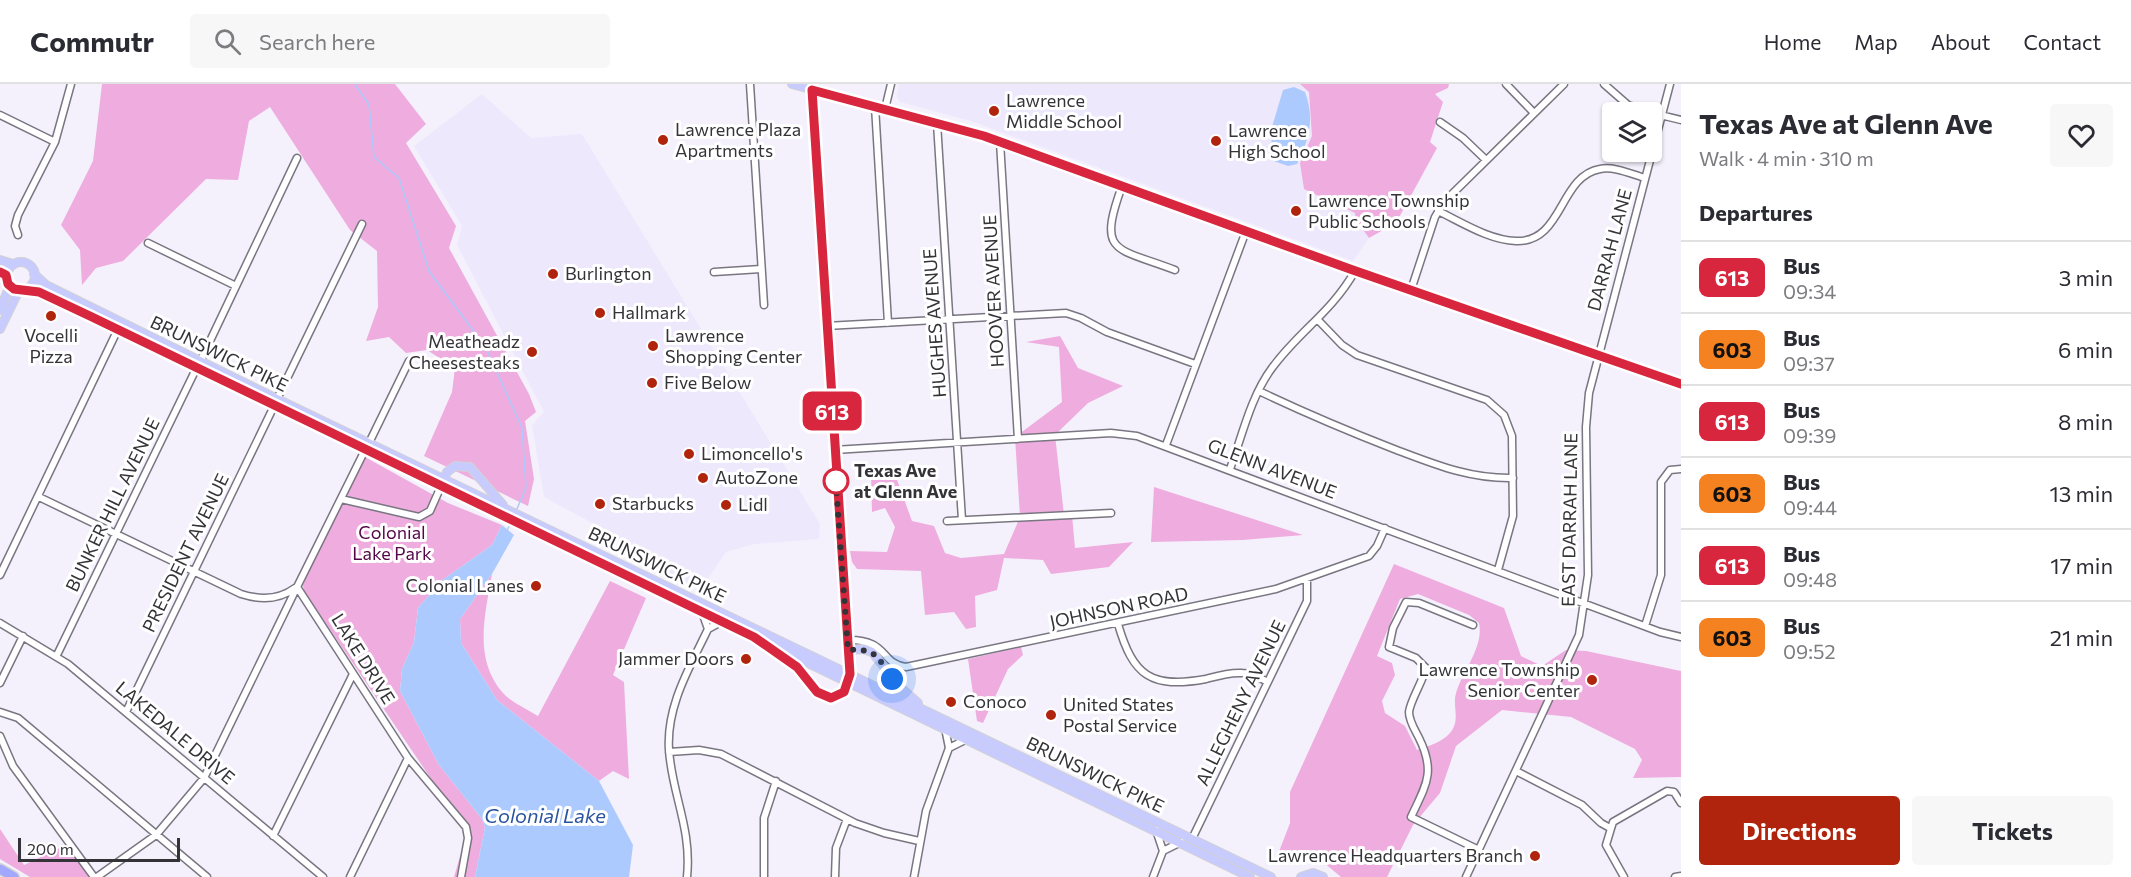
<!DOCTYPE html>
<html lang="en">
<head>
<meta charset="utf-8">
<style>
  :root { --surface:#fff; --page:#f7f7f7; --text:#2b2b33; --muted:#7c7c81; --line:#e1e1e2; --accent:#b0230c }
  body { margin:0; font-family:Commissioner,sans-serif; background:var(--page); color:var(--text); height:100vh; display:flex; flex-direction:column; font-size:22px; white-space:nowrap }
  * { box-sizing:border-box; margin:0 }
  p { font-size:20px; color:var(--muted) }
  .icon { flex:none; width:33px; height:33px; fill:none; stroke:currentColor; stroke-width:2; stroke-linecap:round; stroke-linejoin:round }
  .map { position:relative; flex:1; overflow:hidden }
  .sheet { display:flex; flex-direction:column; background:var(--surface); width:450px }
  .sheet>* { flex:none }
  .badge { padding:0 12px; border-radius:9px; font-size:21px; line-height:39px }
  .buttons { position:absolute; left:1602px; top:18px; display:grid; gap:12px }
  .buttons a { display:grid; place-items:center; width:60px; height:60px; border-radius:6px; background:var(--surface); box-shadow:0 2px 4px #0004; font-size:30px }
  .scale { position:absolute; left:18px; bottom:15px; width:162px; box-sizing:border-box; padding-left:6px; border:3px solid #343338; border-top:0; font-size:16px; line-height:21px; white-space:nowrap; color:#343338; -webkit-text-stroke:4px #fff; paint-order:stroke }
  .you { position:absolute; width:30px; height:30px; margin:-15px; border:4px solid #fff; border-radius:50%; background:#1a73e8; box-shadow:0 0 0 9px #1a73e833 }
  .map>.badge { position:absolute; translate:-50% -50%; box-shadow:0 0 0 3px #fff }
  h2 { padding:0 18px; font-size:22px; line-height:54px }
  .round { display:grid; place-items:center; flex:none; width:63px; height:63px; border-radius:6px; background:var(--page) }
  .summary { display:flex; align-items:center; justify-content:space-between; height:102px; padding:0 18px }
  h1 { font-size:28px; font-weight:700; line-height:45px }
  .action { display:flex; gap:12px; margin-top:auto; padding:12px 18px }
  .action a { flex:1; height:69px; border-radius:6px; background:var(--accent); color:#fff; font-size:24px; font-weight:700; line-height:69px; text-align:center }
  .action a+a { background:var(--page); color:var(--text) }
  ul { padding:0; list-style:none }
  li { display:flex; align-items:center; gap:18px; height:72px; padding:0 18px; border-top:2px solid var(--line) }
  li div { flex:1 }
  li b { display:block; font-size:22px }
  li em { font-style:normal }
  li .badge { min-width:66px; font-weight:700; text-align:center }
  header { display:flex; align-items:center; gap:36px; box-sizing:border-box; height:84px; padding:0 30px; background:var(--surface); border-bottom:2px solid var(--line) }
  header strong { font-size:28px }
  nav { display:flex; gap:33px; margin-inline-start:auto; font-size:21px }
  .search { width:420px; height:54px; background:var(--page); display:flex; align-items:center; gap:15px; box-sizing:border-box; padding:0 21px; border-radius:6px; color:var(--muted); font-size:22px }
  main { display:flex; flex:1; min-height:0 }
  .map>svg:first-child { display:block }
  .built { fill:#ede8fc }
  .green { fill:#eeadde; fill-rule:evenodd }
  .water { fill:#accafd }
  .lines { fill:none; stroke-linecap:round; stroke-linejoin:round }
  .stream { stroke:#accafd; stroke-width:1.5 }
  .minor-casing { stroke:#797681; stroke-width:9 }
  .major-casing { stroke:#d2d2d3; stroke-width:10 }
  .highway-casing { stroke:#d2d2d3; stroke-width:12 }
  .minor { stroke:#fff; stroke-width:6 }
  .major { stroke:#c7cbfe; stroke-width:8 }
  .highway { stroke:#a1a8fd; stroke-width:9 }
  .line-casing { stroke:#fff; stroke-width:14 }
  .line { stroke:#d7263d; stroke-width:9 }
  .walk { stroke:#343338; stroke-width:6; stroke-dasharray:0 10.8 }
  .poi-dot { fill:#b0230c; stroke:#fff; stroke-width:2 }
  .stop-dot { fill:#fff; stroke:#d7263d; stroke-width:3 }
  .labels { text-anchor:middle; stroke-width:6; stroke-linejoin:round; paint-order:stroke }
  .poi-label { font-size:18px; fill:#343338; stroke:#fff; text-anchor:start }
  .street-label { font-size:18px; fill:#343338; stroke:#fff }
  .stop-label { font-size:18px; font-weight:bold; fill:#343338; stroke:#fff; text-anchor:start }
  .park-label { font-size:18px; fill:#540648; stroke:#fff }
  .water-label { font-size:20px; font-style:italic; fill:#2b549e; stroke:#fff }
</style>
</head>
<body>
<header>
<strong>Commutr</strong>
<div class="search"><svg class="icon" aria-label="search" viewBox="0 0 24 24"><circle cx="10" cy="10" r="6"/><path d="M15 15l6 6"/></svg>Search here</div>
<nav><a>Home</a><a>Map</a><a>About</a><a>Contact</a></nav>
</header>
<main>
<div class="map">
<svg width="1681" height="793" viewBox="0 0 1681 793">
  <rect width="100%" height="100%" fill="#f4f1fd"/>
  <path class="built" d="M 899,0 L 1426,0 L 1356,136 L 1369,154 L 1353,177 L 971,37 L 900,18 L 897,13 Z
    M 482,10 L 531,54 L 582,50 L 820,440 L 819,455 L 754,460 L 726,468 L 700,506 L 629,473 L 622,455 L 544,413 L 532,341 L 544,328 L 457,161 L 462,142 L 414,62 Z"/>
  <path class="green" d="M 102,0 L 395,0 L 426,40 L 406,59 L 456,142 L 449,164 L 529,310 L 536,328 L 525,337 L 534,395 L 528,422 L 424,372 L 452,308 L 455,284 L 427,266 L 406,269 L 389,253 L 366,257 L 378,223 L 377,167 L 350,146 L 270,23 L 249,37 L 238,96 L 206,95 L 123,177 L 96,184 L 82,201 L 80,166 L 61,141 L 93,77 Z
    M 1300,0 L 1449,0 L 1448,4 L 1435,10 L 1443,18 L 1430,58 L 1437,64 L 1396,139 L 1369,154 L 1356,136 L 1355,129 L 1304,105 L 1300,79 L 1312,52 L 1309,8 Z
    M 1060,252 L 1078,284 L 1123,302 L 1088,319 L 1055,351 L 1064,431 L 1072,431 L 1075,464 L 1133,458 L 1109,483 L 1051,490 L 1043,476 L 1004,474 L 997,506 L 975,512 L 976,543 L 966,545 L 954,528 L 925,531 L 921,487 L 857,485 L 852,478 L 850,467 L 887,468 L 895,443 L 885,424 L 872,428 L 871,390 L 896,393 L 912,437 L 934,442 L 945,469 L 961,474 L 1004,470 L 1020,433 L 1015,353 L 1062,318 L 1059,263 L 1026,258 Z
    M 365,373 L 448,419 L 502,441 L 492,461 L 441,497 L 418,524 L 414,558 L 402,585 L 400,607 L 439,681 L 482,735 L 485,743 L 475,793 L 454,793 L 467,748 L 304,507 L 303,501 L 308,489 Z
    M 1154,403 L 1303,451 L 1243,456 L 1151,458 Z
    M 1394,480 L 1504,524 L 1521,572 L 1542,582 L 1566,566 L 1586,567 L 1681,587 L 1681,693 L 1633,694 L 1642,676 L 1635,665 L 1571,633 L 1502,626 L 1456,662 L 1440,709 L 1413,741 L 1387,793 L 1341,793 L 1323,778 L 1275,778 L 1290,739 L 1290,708 ZM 1418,510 L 1469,531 L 1479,539 C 1484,563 1463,586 1456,609 C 1452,622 1461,636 1450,649 C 1441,659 1428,662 1417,666 L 1405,642 L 1385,629 L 1382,617 L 1395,591 L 1392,579 L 1377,572 L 1400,515 Z
    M 492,490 C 485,531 473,575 503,609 C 511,618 527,625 538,632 L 610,497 L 646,514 L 613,591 L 624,598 L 629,695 L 613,687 L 599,697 L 497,616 L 461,559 L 460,535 Z
    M 1021,563 L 1023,571 L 1008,585 L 983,639 L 977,637 L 968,575 Z
    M 0,745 L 24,781 L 66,761 L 90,793 L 30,793 L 0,775 Z"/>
  <path class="water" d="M 1294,3 L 1305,8 C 1315,35 1309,56 1297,80 L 1288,82 L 1271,76 L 1272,43 L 1283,6 Z
    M 502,441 L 514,451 L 492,490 L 460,535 L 461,559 L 497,616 L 599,697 L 633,761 L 629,793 L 475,793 L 485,743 L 482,735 L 439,681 L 400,607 L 402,585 L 414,558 L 418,524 L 441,497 L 492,461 Z"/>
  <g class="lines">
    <path class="stream" d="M 355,0 L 369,21 L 374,73 L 399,94 L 429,187 L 486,264 L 522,344 L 526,404 L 516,427
      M 506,448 L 511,439"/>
    <g class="minor-casing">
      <path id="minor" d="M 750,0 L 764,221
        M 1506,0 L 1534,29
        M 1604,0 L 1628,21 L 1649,28
        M 811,6 L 850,592
        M 875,22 L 888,239
        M 885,25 L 891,0
        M 1652,29 L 1681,36
        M 0,31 L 55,58
        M 1440,38 L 1463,54 L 1486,76
        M 937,39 L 962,436
        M 1000,58 L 1018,355
        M 1122,102 C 1097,171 1115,163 1175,186
        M 1438,127 C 1463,139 1489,156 1516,157 C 1563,159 1559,92 1600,85 C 1614,82 1631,90 1645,94
        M 18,151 L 15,142 L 18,131 L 55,58 L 71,0
        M 148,159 L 236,202
        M 714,188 L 761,185
        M 1411,206 L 1435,133 L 1444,118 L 1564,0
        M 1318,236 L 1342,261 L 1357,271 L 1487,316 L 1504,331 L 1512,352 L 1513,432 L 1498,486
        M 826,242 L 1066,229 L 1081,234 L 1107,248 L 1195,280
        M 200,278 L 297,74
        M 1259,307 C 1303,328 1348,347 1394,365 C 1434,380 1469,395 1513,394
        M 277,315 L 362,140
        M 369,359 L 409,277
        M 1166,361 L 1246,147
        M 365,366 L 297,503 L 408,674 L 466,743 L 468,754 L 461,793
        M 834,366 L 1111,349 L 1137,352 L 1660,548 L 1681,553
        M 1230,385 C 1242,352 1251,312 1272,284 C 1299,247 1331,229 1355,187
        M 39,413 L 241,510 C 260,516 279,516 295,504
        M 341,415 L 419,433 L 430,427 L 442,400
        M 947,437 L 1111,429
        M 0,491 L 118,245
        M 702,528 L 708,545
        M 0,539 L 68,580 L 323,793
        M 1118,540 C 1133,592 1151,605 1206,595 C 1217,592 1230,588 1242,589 C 1251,589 1260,594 1268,598
        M 1473,541 L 1419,519 L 1406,518 L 1393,544 L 1389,563 L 1416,574 L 1426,584 C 1423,597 1410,617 1409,628 C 1409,637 1415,646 1419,654 C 1436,688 1426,701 1411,733 L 1479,766
        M 1645,542 L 1661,491 L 1661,398 L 1670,386 L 1681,385
        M 847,556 C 889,555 880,580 906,583 L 1276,505 L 1369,472 L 1377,462 L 1385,444
        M 57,571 L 196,285
        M 0,599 L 23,552
        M 0,628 L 18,634 L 207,793
        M 126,628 L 274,322
        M 0,652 L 13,682 L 94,793
        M 949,664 L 967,655
        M 669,668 L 699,666 L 721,670 L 855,739 L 884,749 L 919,757
        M 1516,687 L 1582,721 L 1601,739 L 1610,744
        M 273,752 L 353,590
        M 1192,755 L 1307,517 L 1307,495
        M 1163,767 L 1181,758
        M 97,793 L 156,751 L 204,694 L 297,503
        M 350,793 L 408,674
        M 687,793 C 692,744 672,711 669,666 C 666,622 690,583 708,545 L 721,538
        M 764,793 L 764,734 L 776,697
        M 835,793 L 836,764 L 847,735
        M 914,793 L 926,727 L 949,664 L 945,644
        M 1153,793 L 1163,767 L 1156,746
        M 1466,793 L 1579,551 L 1588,491 L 1586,343 L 1589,309 L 1670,0
        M 1624,793 L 1606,761 L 1613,738 L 1667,707 L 1674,708 L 1681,719
        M 1675,793 L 1681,792"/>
    </g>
    <g class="major-casing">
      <path id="major" d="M 792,0 L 984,52 L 1355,187 L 1681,300
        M 0,176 L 13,180
        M7 192a14 14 0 1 1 28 0a14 14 0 1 1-28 0Z
        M 34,190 L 46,201 L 277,315 L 1271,793
        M 27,205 L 118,245 L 1250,793
        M 0,226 L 10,201
        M 0,245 L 19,206
        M 444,395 L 447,388 L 455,382 L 470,383 L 503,421
        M 848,566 L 863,565 L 872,568 L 900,603 L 918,619
        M 777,568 L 797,583 L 822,612 C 835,616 845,611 850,599
        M 1301,793 L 1313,789 L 1323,793"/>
    </g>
    <g class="highway-casing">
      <path id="highway" d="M 0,785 L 14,793"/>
    </g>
    <use href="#minor" class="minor"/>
    <use href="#major" class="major"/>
    <use href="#highway" class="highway"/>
  </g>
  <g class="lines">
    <g class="line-casing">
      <path id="line" d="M 0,188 L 6,191 L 8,200 L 14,205 L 39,208 L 92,233 L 754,553 L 797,583 L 817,608 L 831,614 L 844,608 L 850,590 L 812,6 L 984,52 L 1350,185 L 1681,300"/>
    </g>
    <use href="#line" class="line"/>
    <path class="walk" d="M 836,397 L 835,387 L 848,566 C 876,564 878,573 892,595"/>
  </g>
  <g class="poi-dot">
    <circle cx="994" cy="27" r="6"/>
    <circle cx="663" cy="56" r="6"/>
    <circle cx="1216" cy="57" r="6"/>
    <circle cx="1296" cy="127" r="6"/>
    <circle cx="553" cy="190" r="6"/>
    <circle cx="600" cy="229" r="6"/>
    <circle cx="51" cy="232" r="6"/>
    <circle cx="653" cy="262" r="6"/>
    <circle cx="532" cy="268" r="6"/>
    <circle cx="652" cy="299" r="6"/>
    <circle cx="689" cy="370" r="6"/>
    <circle cx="703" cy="394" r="6"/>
    <circle cx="600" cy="420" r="6"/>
    <circle cx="726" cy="421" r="6"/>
    <circle cx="536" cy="502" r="6"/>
    <circle cx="746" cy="575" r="6"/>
    <circle cx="1592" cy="596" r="6"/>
    <circle cx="951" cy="618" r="6"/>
    <circle cx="1051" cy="631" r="6"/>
    <circle cx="1535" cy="772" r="6"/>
  </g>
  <circle class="stop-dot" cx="836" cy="397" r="12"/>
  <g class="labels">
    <g class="poi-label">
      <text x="1006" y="23">Lawrence<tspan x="1006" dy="21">Middle School</tspan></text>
      <text x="675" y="52">Lawrence Plaza<tspan x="675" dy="21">Apartments</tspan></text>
      <text x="1228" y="53">Lawrence<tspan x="1228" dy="21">High School</tspan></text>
      <text x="1308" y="123">Lawrence Township<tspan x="1308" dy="21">Public Schools</tspan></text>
      <text x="565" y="196">Burlington</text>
      <text x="612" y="235">Hallmark</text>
      <text x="51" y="258" text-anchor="middle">Vocelli<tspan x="51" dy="21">Pizza</tspan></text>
      <text x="665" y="258">Lawrence<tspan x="665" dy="21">Shopping Center</tspan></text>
      <text x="520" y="264" text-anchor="end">Meatheadz<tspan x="520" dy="21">Cheesesteaks</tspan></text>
      <text x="664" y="305">Five Below</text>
      <text x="701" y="376">Limoncello's</text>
      <text x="715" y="400">AutoZone</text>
      <text x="612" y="426">Starbucks</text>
      <text x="738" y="427">Lidl</text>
      <text x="524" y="508" text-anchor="end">Colonial Lanes</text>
      <text x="734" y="581" text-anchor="end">Jammer Doors</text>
      <text x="1580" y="592" text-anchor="end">Lawrence Township<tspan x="1580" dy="21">Senior Center</tspan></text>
      <text x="963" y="624">Conoco</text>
      <text x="1063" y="627">United States<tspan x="1063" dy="21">Postal Service</tspan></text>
      <text x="1523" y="778" text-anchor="end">Lawrence Headquarters Branch</text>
    </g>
    <g class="street-label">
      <text transform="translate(1610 166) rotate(-75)" y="6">DARRAH LANE</text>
      <text transform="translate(994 207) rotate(-93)" y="6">HOOVER AVENUE</text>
      <text transform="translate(935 239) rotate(-94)" y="6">HUGHES AVENUE</text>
      <text transform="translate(219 270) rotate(26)" y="6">BRUNSWICK PIKE</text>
      <text transform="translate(1272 385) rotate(21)" y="6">GLENN AVENUE</text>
      <text transform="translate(113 421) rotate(-64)" y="6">BUNKER HILL AVENUE</text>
      <text transform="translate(1570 436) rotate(-89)" y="6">EAST DARRAH LANE</text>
      <text transform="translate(186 469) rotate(-64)" y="6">PRESIDENT AVENUE</text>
      <text transform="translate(657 481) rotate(26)" y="6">BRUNSWICK PIKE</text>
      <text transform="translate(1119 524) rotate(-12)" y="6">JOHNSON ROAD</text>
      <text transform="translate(363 575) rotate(58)" y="6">LAKE DRIVE</text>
      <text transform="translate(1241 619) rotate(-64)" y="6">ALLEGHENY AVENUE</text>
      <text transform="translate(175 649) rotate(40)" y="6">LAKEDALE DRIVE</text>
      <text transform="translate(1095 691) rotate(26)" y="6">BRUNSWICK PIKE</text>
    </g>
    <g class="stop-label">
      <text x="854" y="393">Texas Ave<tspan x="854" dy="21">at Glenn Ave</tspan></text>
    </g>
    <g class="park-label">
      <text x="392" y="455">Colonial<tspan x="392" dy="21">Lake Park</tspan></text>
    </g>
    <g class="water-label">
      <text x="545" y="739">Colonial Lake</text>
    </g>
  </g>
</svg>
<div class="buttons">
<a><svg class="icon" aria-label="layers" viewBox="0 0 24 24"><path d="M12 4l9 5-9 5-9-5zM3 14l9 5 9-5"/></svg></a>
</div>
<div class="scale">200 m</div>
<div class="you" style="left:892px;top:595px"></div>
<b class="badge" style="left:832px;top:327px;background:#d7263d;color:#fff">613</b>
</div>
<section class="sheet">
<div class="summary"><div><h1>Texas Ave at Glenn Ave</h1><p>Walk · 4 min · 310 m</p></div><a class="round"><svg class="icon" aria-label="heart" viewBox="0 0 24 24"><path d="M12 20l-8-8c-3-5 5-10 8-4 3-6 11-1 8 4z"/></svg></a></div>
<h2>Departures</h2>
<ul>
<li><span class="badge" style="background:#d7263d;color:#fff">613</span><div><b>Bus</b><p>09:34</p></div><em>3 min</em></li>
<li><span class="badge" style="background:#f58220;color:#111">603</span><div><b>Bus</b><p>09:37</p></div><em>6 min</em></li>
<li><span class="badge" style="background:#d7263d;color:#fff">613</span><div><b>Bus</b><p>09:39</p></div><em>8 min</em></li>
<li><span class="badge" style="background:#f58220;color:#111">603</span><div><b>Bus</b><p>09:44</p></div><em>13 min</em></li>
<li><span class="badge" style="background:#d7263d;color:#fff">613</span><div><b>Bus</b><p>09:48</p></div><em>17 min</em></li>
<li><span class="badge" style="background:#f58220;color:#111">603</span><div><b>Bus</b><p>09:52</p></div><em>21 min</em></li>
</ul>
<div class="action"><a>Directions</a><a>Tickets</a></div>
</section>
</main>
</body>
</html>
